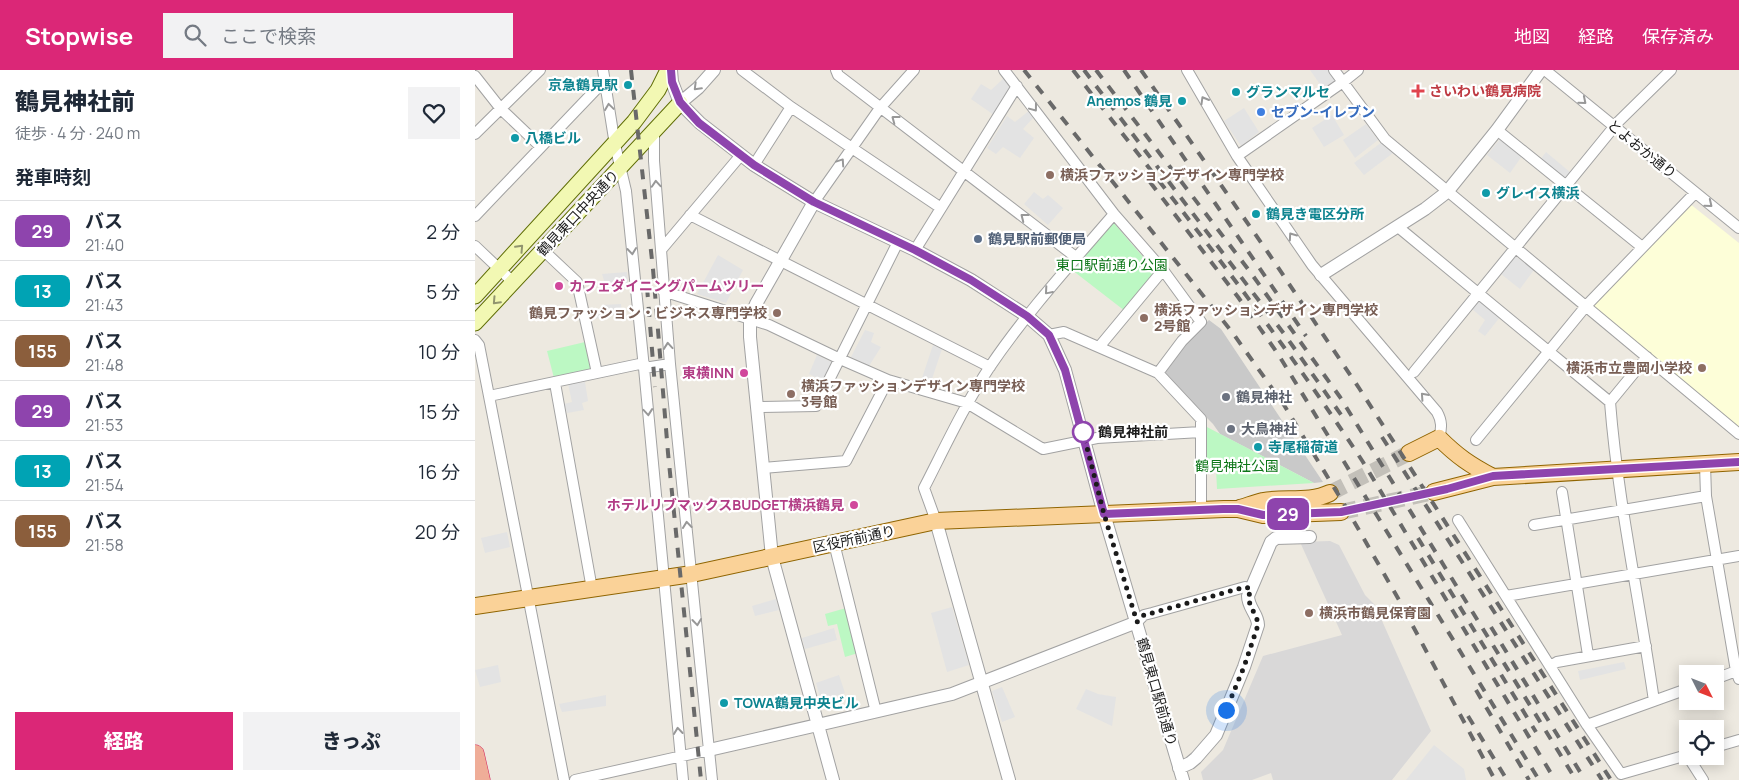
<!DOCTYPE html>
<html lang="ja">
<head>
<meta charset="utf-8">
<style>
  :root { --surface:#fff; --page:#f2f2f3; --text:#1f2937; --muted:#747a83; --line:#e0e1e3; --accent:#db2777 }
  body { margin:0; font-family:Manrope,"Noto Sans JP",sans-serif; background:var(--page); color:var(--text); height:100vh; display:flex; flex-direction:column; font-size:19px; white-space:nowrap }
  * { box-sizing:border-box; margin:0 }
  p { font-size:16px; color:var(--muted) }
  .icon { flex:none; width:28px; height:28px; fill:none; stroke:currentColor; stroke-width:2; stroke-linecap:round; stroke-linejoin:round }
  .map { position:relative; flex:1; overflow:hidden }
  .drawer { display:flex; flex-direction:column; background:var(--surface); width:475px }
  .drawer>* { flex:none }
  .badge { padding:0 10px; border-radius:8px; font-size:18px; line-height:32px }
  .needle { width:32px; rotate:132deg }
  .buttons { position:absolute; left:1204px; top:595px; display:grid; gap:10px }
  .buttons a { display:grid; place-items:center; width:45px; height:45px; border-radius:0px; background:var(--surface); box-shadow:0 2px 12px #0003; font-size:25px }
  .you { position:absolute; width:25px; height:25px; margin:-12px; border:4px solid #fff; border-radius:50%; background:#1a73e8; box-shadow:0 0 0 8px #1a73e833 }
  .map>.badge { position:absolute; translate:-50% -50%; box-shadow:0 0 0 2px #fff }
  h2 { padding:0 15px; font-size:19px; line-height:45px }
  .round { display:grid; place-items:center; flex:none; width:52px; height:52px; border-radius:0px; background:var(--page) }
  .overview { display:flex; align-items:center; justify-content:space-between; height:85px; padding:0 15px }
  h1 { font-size:24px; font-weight:800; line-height:38px }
  .cta { display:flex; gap:10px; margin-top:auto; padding:10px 15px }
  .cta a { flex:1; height:58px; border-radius:0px; background:var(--accent); color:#fff; font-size:20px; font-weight:800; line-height:58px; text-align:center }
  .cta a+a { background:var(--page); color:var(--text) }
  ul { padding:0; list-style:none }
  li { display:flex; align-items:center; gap:15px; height:60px; padding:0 15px; border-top:1px solid var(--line) }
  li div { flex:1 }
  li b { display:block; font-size:19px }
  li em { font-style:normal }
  li .badge { min-width:55px; font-weight:700; text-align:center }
  header { display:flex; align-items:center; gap:30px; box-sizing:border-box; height:70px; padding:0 25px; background:var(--accent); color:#fff }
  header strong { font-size:24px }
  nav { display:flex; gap:28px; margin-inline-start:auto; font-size:18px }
  .search { width:350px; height:45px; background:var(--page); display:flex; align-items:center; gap:12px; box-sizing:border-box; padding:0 18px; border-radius:0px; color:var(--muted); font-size:19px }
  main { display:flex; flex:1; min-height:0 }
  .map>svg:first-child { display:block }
  .residential { fill:#d9d8d8 }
  .education { fill:#fdfed8 }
  .religious { fill:#c9c9c9 }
  .park { fill:#bcf8c3 }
  .parking { fill:#e3e3e3 }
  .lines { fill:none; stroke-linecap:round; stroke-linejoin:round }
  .primary-tunnel { stroke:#c3c0b9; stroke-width:16; stroke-dasharray:16 8; stroke-linecap:butt }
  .minor-casing { stroke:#a2a2a2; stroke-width:12 }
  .tertiary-casing { stroke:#a2a2a2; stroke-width:14 }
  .secondary-casing { stroke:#606e06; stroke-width:17 }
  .primary-casing { stroke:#906502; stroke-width:18 }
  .trunk-casing { stroke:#d2265c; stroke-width:19 }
  .minor { stroke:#fff; stroke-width:10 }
  .tertiary { stroke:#fff; stroke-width:12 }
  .secondary { stroke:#f2f8b3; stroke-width:15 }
  .primary { stroke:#fad298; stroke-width:16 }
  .trunk { stroke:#efad98; stroke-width:18 }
  .rail { stroke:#696969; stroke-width:4; stroke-dasharray:10 10; stroke-linecap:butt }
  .oneway { stroke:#989898 }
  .oneway2 { stroke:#91956f }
  .line-casing { stroke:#fff; stroke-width:11 }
  .line { stroke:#8e44ad; stroke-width:8 }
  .walk { stroke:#1b1b1b; stroke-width:5; stroke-dasharray:0 9 }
  .culture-dot { fill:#0f9aa8; stroke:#fff; stroke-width:2 }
  .health-dot { fill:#e0444e; stroke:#fff; stroke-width:2 }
  .shop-dot { fill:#3f7fe0; stroke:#fff; stroke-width:2 }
  .education-dot { fill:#8d6e63; stroke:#fff; stroke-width:2 }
  .service-dot { fill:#5c6f8a; stroke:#fff; stroke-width:2 }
  .hotel-dot { fill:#d1479c; stroke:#fff; stroke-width:2 }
  .worship-dot { fill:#6b7280; stroke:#fff; stroke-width:2 }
  .stop-dot { fill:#fff; stroke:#8e44ad; stroke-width:2.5 }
  .labels { text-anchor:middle; stroke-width:4.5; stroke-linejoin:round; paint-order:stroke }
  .culture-label { font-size:14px; font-weight:bold; fill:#0d838f; stroke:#fff; text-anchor:start }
  .health-label { font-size:14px; font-weight:bold; fill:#be3a42; stroke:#fff; text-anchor:start }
  .shop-label { font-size:14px; font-weight:bold; fill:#366cbe; stroke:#fff; text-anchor:start }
  .street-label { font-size:14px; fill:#1b1b1b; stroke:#fff }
  .education-label { font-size:14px; font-weight:bold; fill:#785e54; stroke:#fff; text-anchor:start }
  .service-label { font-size:14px; font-weight:bold; fill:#4e5e75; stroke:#fff; text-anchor:start }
  .park-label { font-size:14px; fill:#0d7618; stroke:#fff }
  .hotel-label { font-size:14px; font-weight:bold; fill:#b23c85; stroke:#fff; text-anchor:end }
  .worship-label { font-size:14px; font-weight:bold; fill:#5b616d; stroke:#fff; text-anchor:start }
  .stop-label { font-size:14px; font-weight:bold; fill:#1b1b1b; stroke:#fff; text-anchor:start }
</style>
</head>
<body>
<header>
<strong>Stopwise</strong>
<div class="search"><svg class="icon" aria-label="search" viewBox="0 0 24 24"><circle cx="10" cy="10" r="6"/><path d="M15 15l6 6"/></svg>ここで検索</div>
<nav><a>地図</a><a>経路</a><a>保存済み</a></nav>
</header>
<main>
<section class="drawer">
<div class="overview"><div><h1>鶴見神社前</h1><p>徒歩 · 4 分 · 240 m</p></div><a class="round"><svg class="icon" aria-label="heart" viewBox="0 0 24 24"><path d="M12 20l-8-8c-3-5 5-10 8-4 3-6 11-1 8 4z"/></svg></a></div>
<h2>発車時刻</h2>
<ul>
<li><span class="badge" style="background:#8e44ad;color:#fff">29</span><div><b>バス</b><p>21:40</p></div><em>2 分</em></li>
<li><span class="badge" style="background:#00a3b4;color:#fff">13</span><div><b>バス</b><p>21:43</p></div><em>5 分</em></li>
<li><span class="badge" style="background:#8b5e3c;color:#fff">155</span><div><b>バス</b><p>21:48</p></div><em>10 分</em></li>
<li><span class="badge" style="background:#8e44ad;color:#fff">29</span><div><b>バス</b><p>21:53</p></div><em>15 分</em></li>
<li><span class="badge" style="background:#00a3b4;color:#fff">13</span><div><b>バス</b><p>21:54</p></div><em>16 分</em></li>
<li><span class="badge" style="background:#8b5e3c;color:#fff">155</span><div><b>バス</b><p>21:58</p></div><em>20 分</em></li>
</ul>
<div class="cta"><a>経路</a><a>きっぷ</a></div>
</section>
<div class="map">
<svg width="1264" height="710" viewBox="0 0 1264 710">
  <rect width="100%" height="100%" fill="#ede9e0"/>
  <path class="residential" d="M 855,471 L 864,475 L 890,525 L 900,535 L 956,661 L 917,710 L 798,710 L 796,703 L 777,710 L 728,710 L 726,702 L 748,680 L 788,586 L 867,565 L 825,472 Z"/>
  <path class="education" d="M 1214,133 L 1264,173 L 1264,357 L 1116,238 L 1117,233 Z"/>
  <path class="religious" d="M 734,250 L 746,259 L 848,412 L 839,413 L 745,364 L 738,354 L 691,307 L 690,300 L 715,269 Z"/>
  <path class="park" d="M 637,151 L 681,202 L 650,241 L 597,200 Z
    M 110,272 L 116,299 L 79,308 L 72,281 Z
    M 730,356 L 839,413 L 742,419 L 741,399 L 729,399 Z
    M 371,538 L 383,583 L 370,587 L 362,554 L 353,556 L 350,544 Z"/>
  <path class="parking" d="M 835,0 L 855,0 L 863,11 L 849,20 Z
    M 529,8 L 535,18 L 519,45 L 496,29 L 506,14 L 516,20 Z
    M 769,38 L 784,62 L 766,76 L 749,51 Z
    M 555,40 L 559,47 L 548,59 L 559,68 L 545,88 L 528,77 L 521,84 L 512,78 L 532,46 L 540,52 Z
    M 857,45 L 869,65 L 849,77 L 837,58 Z
    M 891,54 L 903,70 L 880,88 L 868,70 Z
    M 1025,69 L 1047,86 L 1035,103 L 1012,85 Z
    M 907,72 L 918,83 L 889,105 L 879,93 Z
    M 1071,82 L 1096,103 L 1089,111 L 1065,90 Z
    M 559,122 L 568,129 L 573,125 L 588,138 L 573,155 L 549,134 Z
    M 243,185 L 268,200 L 251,233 L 222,224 Z
    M 1040,186 L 1059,200 L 1045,219 L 1026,204 Z
    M 152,202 L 154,219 L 132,220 L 127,204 Z
    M 1003,230 L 1025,247 L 1010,266 L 1003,261 L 1010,250 L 997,239 Z
    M 146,234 L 147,243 L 119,249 L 118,243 L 128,241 L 127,235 Z
    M 390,260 L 399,263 L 396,272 L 406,277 L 394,296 L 376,287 Z
    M 458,275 L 467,279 L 455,315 L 446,311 Z
    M 342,285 L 359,293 L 350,312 L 334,304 Z
    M 110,312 L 113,331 L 107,333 L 109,340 L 92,343 L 89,334 L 97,332 L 93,314 Z
    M 32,462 L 35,477 L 10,483 L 6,468 Z
    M 301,529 L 304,540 L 280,546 L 277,536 Z
    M 477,537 L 494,595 L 472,602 L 456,543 Z
    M 359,558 L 362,570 L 330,579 L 327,568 Z
    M 1149,592 L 1151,599 L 1105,610 L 1103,601 Z
    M 23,595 L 26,612 L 5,617 L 0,600 Z
    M 364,605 L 370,623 L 346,631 L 341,613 Z
    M 527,617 L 540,647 L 527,652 L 517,621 Z
    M 611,619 L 623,624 L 641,627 L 637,656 L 601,639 Z
    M 131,625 L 131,636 L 87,642 L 84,634 Z
    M 959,675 L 989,699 L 991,710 L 931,710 Z"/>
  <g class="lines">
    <path class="primary-tunnel" d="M 855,423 L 934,383
      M 866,442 L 959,422"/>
    <g class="minor-casing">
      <path id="minor" d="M 128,0 L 140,75 L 151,121 L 169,298 L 208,710
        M 267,0 L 316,37 L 466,138
        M 361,0 L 363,5 L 602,188
        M 529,0 L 639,144 L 688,200 L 726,252 L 707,271 L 683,303
        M 712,0 L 762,86 L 837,195 L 962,342 C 967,351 967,358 964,368
        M 859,0 L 910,69 L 1264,364
        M 1070,0 L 1264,158
        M 0,6 L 26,39 L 66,77
        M 1022,60 L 1167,177
        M 179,63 L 179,91 L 195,294 L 237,710
        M 0,64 L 65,0
        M 762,86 L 868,12 L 883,0
        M 279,95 L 316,37
        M 339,132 L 405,38 L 439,0
        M 215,145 L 515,297
        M 0,146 L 130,10
        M 923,157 L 1135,332 L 1172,287
        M 0,176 L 38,212
        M 68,180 L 102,212 L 122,303
        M 186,180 L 266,85
        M 440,180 L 542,16
        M 188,221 L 294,255 L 365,289 L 413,310 L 492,333 L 568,379 L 622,368 L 726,362 L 726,440
        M 574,265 L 589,262 L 683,303 L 726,349 L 726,362
        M 0,270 L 4,275 L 89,710
        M 624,277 L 688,200
        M 169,298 L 195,294
        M 939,302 L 1143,52 L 1196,0
        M 80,313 L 117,519
        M 14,326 L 169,293
        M 1135,332 C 1143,433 1165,532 1179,631
        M 283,337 L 341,336 L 423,172
        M 1001,370 L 1111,236 L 1220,123
        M 1230,394 L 1231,426 L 1261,601 L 1264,609
        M 288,398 L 371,391 L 413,310
        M 1087,422 L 1113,585
        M 983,450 L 1112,655 L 1146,704 L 1212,685
        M 461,451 L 449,418 C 470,377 489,336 514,298 C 551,243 596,194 639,144
        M 1059,455 L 1231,426
        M 359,473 L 401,642
        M 1031,526 L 1264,486
        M 662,552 L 669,545 L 677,543 L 770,517 L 776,519
        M 1075,596 L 1082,592 L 1171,576
        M 1240,609 L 1264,600
        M 1112,655 L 1212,619
        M 1240,677 L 1264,670
        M 1212,685 L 1228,710
        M 100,710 L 234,680"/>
    </g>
    <g class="tertiary-casing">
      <path id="tertiary" d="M 196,0 L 197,12 L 205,33 L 225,53 L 279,95 L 339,132 L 440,180 L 496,210 L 552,246 L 574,265 L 590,300 L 629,444 L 708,710
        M 205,33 L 223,18 L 239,0
        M 339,132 L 281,234 L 275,248 L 275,267 L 297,487 L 358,710
        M 846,205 L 950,139 L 972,122 L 1022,60 L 1066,0
        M 461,451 L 534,710
        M 234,680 L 477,624 L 662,552
        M 704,698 L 715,693 L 721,688 L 741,665 L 769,597 L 783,555 C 783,544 773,538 773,526 L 796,472 L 801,468 L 835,467"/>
    </g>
    <g class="secondary-casing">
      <path id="secondary" d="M 0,226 L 159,52 L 183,20 L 193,0
        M 0,253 L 205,33"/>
    </g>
    <g class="primary-casing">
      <path id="primary" d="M 934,383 L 964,368 C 982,386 995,395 1018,407 L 1264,392
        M 959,422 L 1018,407
        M 765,438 C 772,436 780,433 788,431 C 810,427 834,433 855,423
        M 0,536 L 217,504 L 461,451 L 749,439 L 763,439 L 788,445 L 866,442"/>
    </g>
    <g class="trunk-casing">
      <path id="trunk" d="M 0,684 L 6,710"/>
    </g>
    <use href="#minor" class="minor"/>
    <use href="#tertiary" class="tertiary"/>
    <use href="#secondary" class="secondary"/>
    <use href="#primary" class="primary"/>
    <use href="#trunk" class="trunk"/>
    <path class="rail" d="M 156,0 L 178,199 L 193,383 L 226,710
      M 549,0 L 757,262 L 809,335 L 869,434 L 924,530 L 1020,710
      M 598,0 C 698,129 799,256 888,392 L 1080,710
      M 609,0 L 810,265 L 869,349
      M 621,0 L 773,199 L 865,327 L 1101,710
      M 649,0 L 831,266
      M 666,0 L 794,184 L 884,318 L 1136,710
      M 675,112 L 763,227 L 803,284 L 1064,710
      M 172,217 L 180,317
      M 907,367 L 1127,710
      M 943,468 L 1061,662
      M 1016,557 L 1110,710
      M 1001,620 L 1054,710
      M 993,646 L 1032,710"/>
  </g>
  <defs><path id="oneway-chevron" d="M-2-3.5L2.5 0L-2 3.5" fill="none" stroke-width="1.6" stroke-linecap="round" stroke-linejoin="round" transform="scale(1.25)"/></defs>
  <g class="oneway">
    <use href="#oneway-chevron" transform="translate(222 17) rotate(135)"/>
    <use href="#oneway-chevron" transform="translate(729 30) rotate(-120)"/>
    <use href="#oneway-chevron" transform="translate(1108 31) rotate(40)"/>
    <use href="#oneway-chevron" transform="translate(134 37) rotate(-98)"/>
    <use href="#oneway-chevron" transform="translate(559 38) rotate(53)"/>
    <use href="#oneway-chevron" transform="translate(420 49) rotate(-143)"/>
    <use href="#oneway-chevron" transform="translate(366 92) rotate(-56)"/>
    <use href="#oneway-chevron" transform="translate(181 114) rotate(-94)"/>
    <use href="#oneway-chevron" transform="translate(1234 134) rotate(39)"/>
    <use href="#oneway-chevron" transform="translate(549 147) rotate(-142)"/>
    <use href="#oneway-chevron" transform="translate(817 166) rotate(-125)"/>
    <use href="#oneway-chevron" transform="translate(157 181) rotate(84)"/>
    <use href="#oneway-chevron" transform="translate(573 221) rotate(131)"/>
    <use href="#oneway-chevron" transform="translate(193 276) rotate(-95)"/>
    <use href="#oneway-chevron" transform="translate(949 326) rotate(-132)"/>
    <use href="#oneway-chevron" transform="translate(173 342) rotate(85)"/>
    <use href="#oneway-chevron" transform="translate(212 455) rotate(-96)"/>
    <use href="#oneway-chevron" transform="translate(222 552) rotate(84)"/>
    <use href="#oneway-chevron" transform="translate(203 661) rotate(-96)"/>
  </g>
  <g class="oneway2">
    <use href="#oneway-chevron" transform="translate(45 178) rotate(-47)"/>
    <use href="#oneway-chevron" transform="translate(21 231) rotate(133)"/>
  </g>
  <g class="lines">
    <g class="line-casing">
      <path id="line" d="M 196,0 L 197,12 L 205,32 L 224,53 L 279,95 L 339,132 L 440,180 L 496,210 L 552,246 L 574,265 L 590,300 L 629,444 L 748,439 L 763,439 L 788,445 L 866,442 L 972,419 L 1018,406 L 1264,392"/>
    </g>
    <use href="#line" class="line"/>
    <path class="walk" d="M 608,362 L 629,444 L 662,552 L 669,545 L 677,543 L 770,517 L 776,519 C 769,535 782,541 783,555 L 769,597 L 751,640"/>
  </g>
  <g class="culture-dot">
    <circle cx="153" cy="15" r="5"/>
    <circle cx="761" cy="22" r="5"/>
    <circle cx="707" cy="31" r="5"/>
    <circle cx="40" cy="68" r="5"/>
    <circle cx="1011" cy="123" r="5"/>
    <circle cx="781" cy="144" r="5"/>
    <circle cx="783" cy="377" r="5"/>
    <circle cx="249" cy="633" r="5"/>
  </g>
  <path class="health-dot" d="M940.5 13.5h5v5h5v5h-5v5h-5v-5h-5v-5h5z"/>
  <circle class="shop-dot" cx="786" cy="42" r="5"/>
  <g class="education-dot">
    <circle cx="575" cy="105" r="5"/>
    <circle cx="302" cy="243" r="5"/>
    <circle cx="669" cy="248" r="5"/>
    <circle cx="1227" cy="298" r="5"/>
    <circle cx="316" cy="324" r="5"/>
    <circle cx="834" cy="543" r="5"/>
  </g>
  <circle class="service-dot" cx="503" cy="169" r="5"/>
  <g class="hotel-dot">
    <circle cx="84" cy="216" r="5"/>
    <circle cx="269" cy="303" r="5"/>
    <circle cx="379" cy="435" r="5"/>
  </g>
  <g class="worship-dot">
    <circle cx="751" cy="327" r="5"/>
    <circle cx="756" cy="359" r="5"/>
  </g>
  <circle class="stop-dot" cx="608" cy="362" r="10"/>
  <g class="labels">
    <g class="culture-label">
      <text x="143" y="20" text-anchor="end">京急鶴見駅</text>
      <text x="771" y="27">グランマルセ</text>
      <text x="697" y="36" text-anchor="end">Anemos 鶴見</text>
      <text x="50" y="73">八橋ビル</text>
      <text x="1021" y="128">グレイス横浜</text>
      <text x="791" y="149">鶴見き電区分所</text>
      <text x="793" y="382">寺尾稲荷道</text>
      <text x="259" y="638">TOWA鶴見中央ビル</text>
    </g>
    <g class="health-label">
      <text x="954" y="26">さいわい鶴見病院</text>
    </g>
    <g class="shop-label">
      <text x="796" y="47">セブン-イレブン</text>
    </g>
    <g class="street-label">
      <text transform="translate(1167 79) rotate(39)" y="5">とよおか通り</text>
      <text transform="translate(103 143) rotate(-47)" y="5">鶴見東口中央通り</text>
      <text transform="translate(379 469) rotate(-12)" y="5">区役所前通り</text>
      <text transform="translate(682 622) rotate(74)" y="5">鶴見東口駅前通り</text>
    </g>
    <g class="education-label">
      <text x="585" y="110">横浜ファッションデザイン専門学校</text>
      <text x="679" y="245">横浜ファッションデザイン専門学校<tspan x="679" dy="16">2号館</tspan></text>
      <text x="292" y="248" text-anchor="end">鶴見ファッション・ビジネス専門学校</text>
      <text x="1217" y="303" text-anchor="end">横浜市立豊岡小学校</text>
      <text x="326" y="321">横浜ファッションデザイン専門学校<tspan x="326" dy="16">3号館</tspan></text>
      <text x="844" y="548">横浜市鶴見保育園</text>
    </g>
    <g class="service-label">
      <text x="513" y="174">鶴見駅前郵便局</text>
    </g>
    <g class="park-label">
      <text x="637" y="200">東口駅前通り公園</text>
      <text x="762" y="401">鶴見神社公園</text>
    </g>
    <g class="hotel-label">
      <text x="94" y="221" text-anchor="start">カフェダイニングパームツリー</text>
      <text x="259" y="308">東横INN</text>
      <text x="369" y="440">ホテルリブマックスBUDGET横浜鶴見</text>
    </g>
    <g class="worship-label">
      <text x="761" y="332">鶴見神社</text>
      <text x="766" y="364">大鳥神社</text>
    </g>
    <g class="stop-label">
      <text x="623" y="367">鶴見神社前</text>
    </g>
  </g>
</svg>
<div class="buttons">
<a><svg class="needle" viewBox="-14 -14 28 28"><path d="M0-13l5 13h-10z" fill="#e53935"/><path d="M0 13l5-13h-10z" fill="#747a83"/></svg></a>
<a><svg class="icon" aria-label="locate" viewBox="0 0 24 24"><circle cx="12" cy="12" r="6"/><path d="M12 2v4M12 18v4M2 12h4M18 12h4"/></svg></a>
</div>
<div class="you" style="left:751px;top:640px"></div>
<b class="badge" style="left:813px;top:444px;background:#8e44ad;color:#fff">29</b>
</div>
</main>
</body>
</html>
